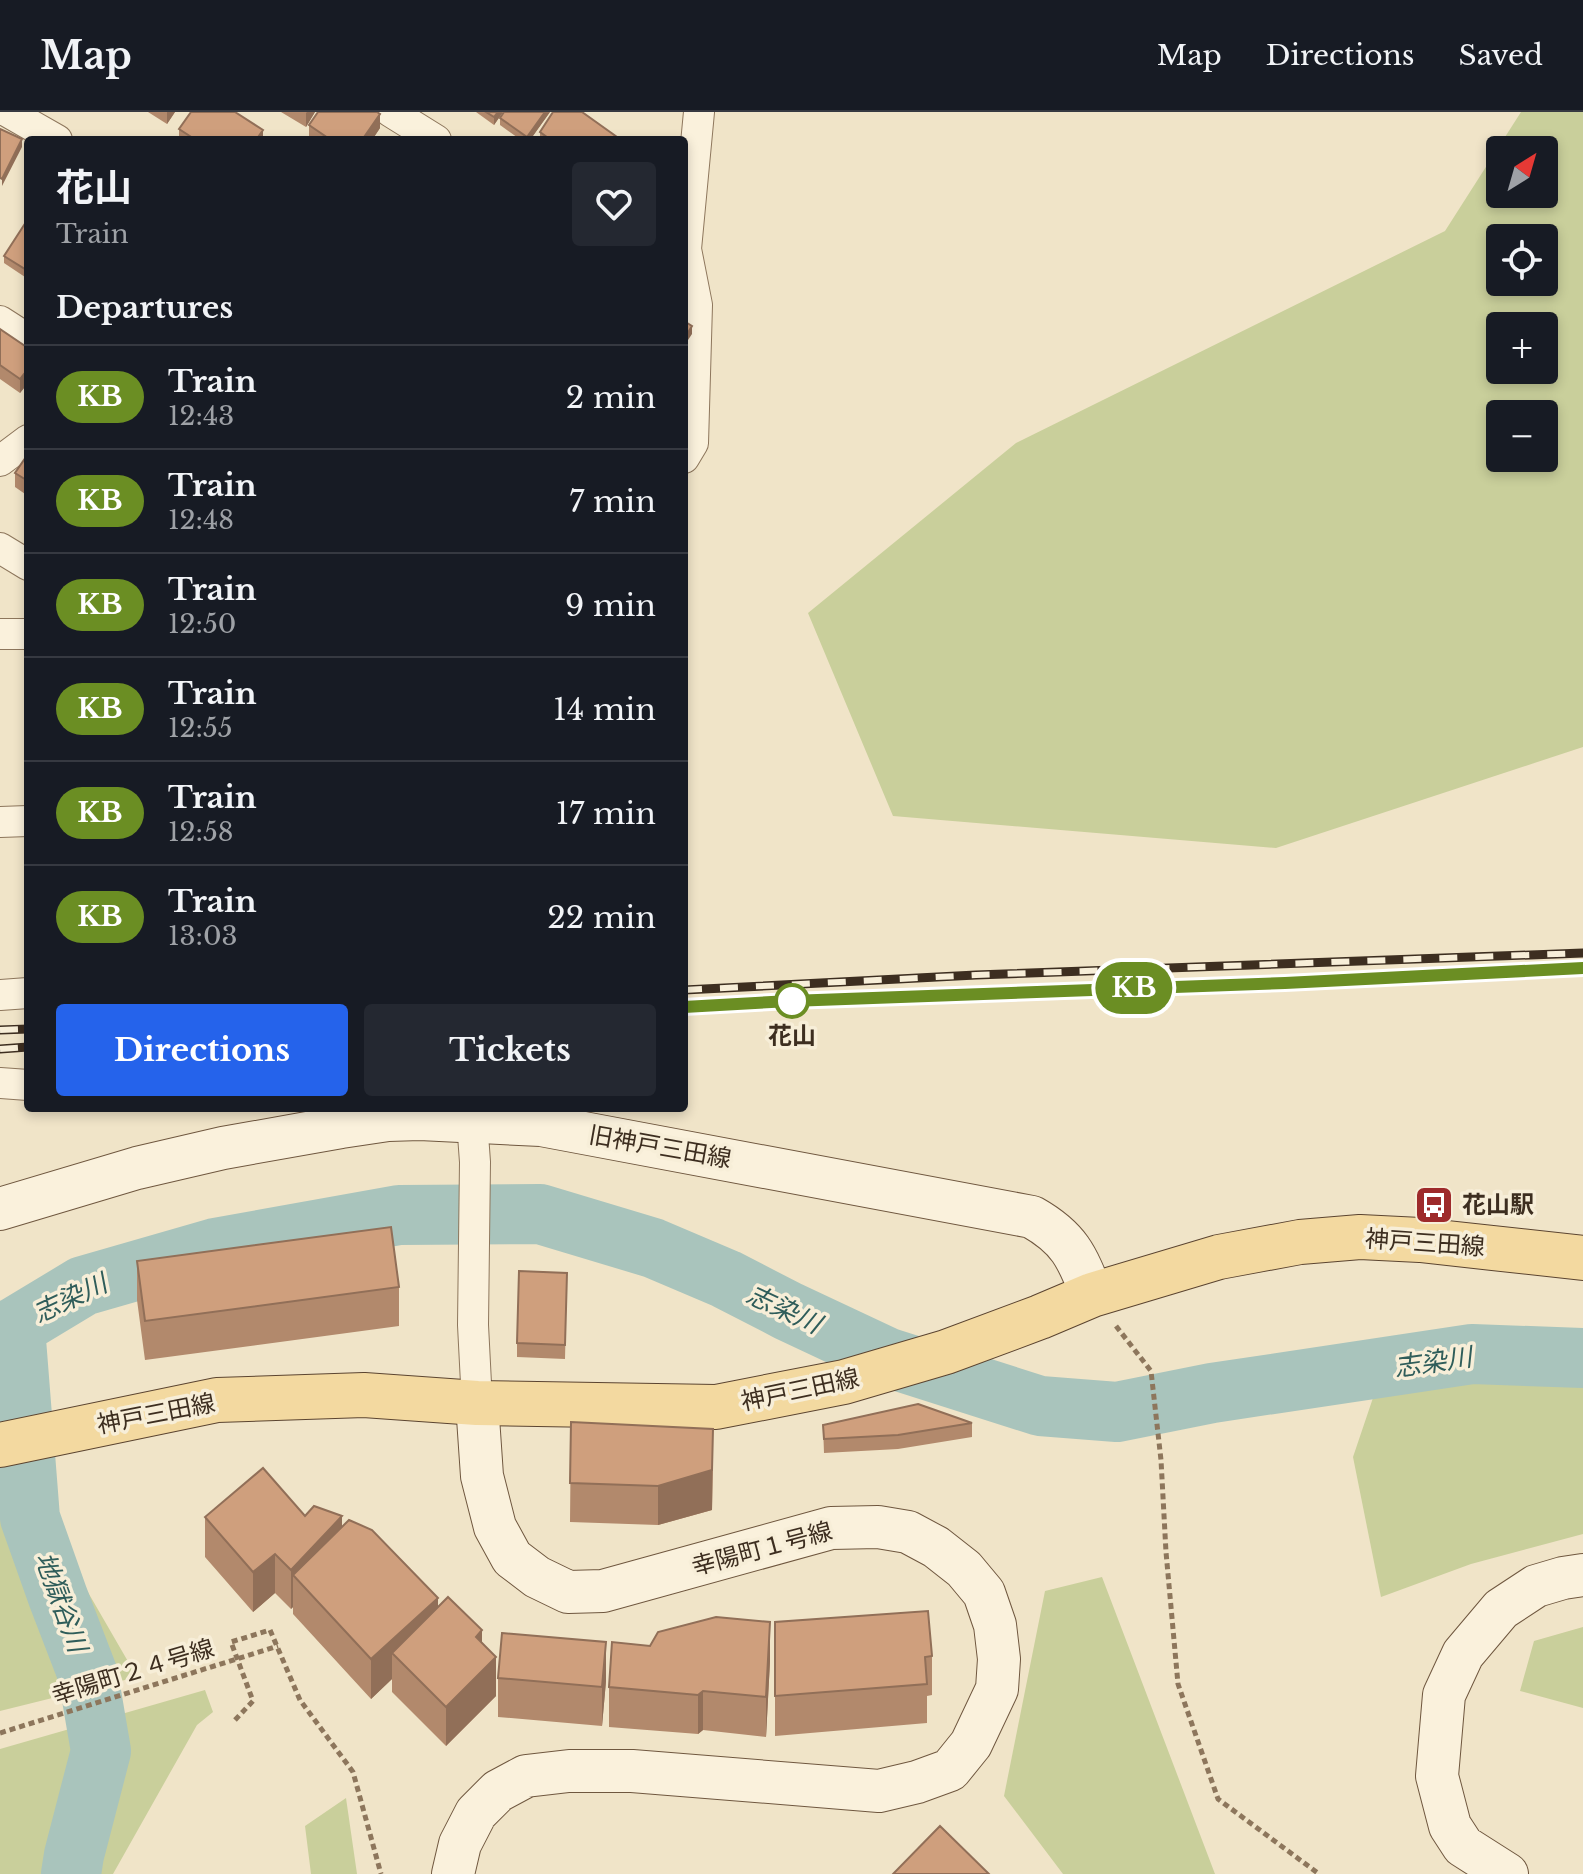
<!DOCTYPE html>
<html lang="en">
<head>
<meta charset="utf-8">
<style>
  :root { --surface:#171b24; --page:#242831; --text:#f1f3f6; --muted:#9ea1a6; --line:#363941; --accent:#2563eb }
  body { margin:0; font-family:"Libre Baskerville","Noto Sans JP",serif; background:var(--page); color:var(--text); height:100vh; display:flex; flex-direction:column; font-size:30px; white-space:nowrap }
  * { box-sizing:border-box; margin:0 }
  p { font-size:26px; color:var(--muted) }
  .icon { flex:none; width:44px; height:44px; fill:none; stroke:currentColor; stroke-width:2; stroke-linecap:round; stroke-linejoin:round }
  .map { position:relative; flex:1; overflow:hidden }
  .sheet { position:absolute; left:24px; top:24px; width:664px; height:976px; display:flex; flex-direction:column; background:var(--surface); border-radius:8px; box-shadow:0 4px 12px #0003 }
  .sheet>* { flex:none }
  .badge { padding:0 16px; border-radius:26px; font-size:28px; line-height:52px }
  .needle { width:52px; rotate:37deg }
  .controls { position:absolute; left:1486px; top:24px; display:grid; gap:16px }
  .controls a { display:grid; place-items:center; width:72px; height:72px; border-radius:8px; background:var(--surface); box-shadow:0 4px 12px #0003; font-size:40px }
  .map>.badge { position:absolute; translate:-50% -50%; box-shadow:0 0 0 4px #fff }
  h2 { padding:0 32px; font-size:30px; line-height:72px }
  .round { display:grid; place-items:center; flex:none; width:84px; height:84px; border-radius:8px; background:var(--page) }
  .head { display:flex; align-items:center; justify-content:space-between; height:136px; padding:0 32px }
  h1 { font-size:38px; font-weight:700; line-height:60px }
  .cta { display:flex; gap:16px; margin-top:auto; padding:16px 32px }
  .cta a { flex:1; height:92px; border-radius:8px; background:var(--accent); color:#fff; font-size:32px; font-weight:700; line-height:92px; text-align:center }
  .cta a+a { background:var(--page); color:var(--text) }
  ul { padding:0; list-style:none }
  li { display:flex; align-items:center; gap:24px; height:104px; padding:0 32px; border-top:2px solid var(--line) }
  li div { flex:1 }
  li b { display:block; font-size:30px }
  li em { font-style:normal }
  li .badge { min-width:88px; font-weight:700; text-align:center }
  header { display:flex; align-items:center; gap:48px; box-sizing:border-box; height:112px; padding:0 40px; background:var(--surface); border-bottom:2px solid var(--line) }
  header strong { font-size:38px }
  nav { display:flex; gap:44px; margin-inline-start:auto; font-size:28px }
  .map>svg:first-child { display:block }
  .green { fill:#c9cf9b; fill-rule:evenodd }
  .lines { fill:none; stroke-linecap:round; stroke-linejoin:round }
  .river { stroke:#a9c4bc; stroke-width:60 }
  .street-casing { stroke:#8d765c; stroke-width:32 }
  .secondary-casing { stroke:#6f573f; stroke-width:44 }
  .primary-casing { stroke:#5b4430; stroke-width:46 }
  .path { stroke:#8d765c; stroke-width:5; stroke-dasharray:6 4; stroke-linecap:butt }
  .street { stroke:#faf1dc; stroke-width:30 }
  .secondary { stroke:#faf1dc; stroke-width:42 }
  .primary { stroke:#f3d9a0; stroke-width:44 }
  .rail-casing { stroke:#3d2e20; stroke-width:9 }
  .rail { stroke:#f7eed8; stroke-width:6; stroke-dasharray:18; stroke-linecap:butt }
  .path-bridge { stroke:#8d765c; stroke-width:5; stroke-dasharray:6 4; stroke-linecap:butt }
  .wall { fill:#b2896c }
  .shaded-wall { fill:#916f58 }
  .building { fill:#cf9f7d; stroke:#916f58; stroke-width:2 }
  .line-casing { stroke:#fff; stroke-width:18 }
  .line { stroke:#6b8e23; stroke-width:12 }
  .stop-dot { fill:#fff; stroke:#6b8e23; stroke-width:4 }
  .labels { text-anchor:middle; stroke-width:7; stroke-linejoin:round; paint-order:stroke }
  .stop-label { font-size:24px; font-weight:bold; fill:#3d2e20; stroke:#f7eed8 }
  .street-label { font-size:24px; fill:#3d2e20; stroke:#f7eed8 }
  .poi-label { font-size:24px; font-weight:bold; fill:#3d2e20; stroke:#f7eed8; text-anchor:start }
  .water-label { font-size:26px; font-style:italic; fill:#2f5d5a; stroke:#f7eed8 }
</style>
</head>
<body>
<header>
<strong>Map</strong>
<nav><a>Map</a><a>Directions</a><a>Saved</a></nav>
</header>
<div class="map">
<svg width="1583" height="1762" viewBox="0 0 1583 1762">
  <rect width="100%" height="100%" fill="#f0e4c8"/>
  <path class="green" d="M 1521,0 L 1583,0 L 1583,635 L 1276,736 L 893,704 L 808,501 L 1016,331 L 1445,119 ZM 1500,38 L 1544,38 L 1544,82 L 1500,82 ZM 1500,126 L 1544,126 L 1544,170 L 1500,170 ZM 1544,214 L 1544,258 L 1500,258 L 1500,214 ZM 1500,302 L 1544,302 L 1544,346 L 1500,346 Z
    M 1583,1264 L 1583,1422 L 1471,1452 L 1381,1485 L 1353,1345 L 1377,1274 Z
    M 41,1399 L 137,1565 L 0,1599 L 0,1408 Z
    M 1102,1465 L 1215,1762 L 1063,1762 L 1004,1684 L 1045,1479 Z
    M 1583,1515 L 1583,1596 L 1520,1579 L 1534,1529 Z
    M 205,1578 L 213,1600 L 197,1613 L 113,1762 L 0,1762 L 0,1637 Z
    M 346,1686 L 357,1762 L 311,1762 L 305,1714 Z"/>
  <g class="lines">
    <path class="river" d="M 15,1215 L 30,1406 L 58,1485 L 88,1563 L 101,1639 L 74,1743 L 71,1762
      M 0,1221 L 15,1215 L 83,1174 L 215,1136 L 399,1103 L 540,1102 L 653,1136 L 726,1167 L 788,1199 L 886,1245 L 1040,1294 L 1117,1300 L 1212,1281 L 1472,1242 L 1583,1246"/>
    <g class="street-casing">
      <path id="street" d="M 8,0 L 57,28
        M 391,0 L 436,28
        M 0,209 L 28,227
        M 684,346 L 693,331 L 697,193 L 686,137 L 699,0
        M 0,349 L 28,328
        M 0,436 L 28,453
        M 0,522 L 28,522
        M 0,710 L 28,709
        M 0,883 L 28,881
        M 0,971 L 28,973
        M 472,1009 L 475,1050 L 473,1213 L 477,1291"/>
    </g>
    <g class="secondary-casing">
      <path id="secondary" d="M 0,1097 L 137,1056 L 223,1036 L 341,1015 L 388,1008 L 420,1007 L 541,1013 L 1032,1105 C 1069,1126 1077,1144 1092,1183
        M 453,1762 L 460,1732 L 476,1701 L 498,1679 L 526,1664 L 569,1659 L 632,1659 L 879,1679 L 917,1670 L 950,1658 L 971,1632 L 997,1577 L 999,1547 L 995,1513 L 984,1481 L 964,1457 L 936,1435 L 908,1420 L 878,1415 L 831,1416 L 603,1479 L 568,1480 L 537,1465 L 512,1446 L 495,1415 L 482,1364 L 477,1291
        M 1507,1762 L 1463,1734 L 1450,1714 L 1437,1664 L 1444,1583 L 1463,1542 L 1501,1497 L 1536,1474 L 1563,1466 L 1583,1463"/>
    </g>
    <g class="primary-casing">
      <path id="primary" d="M 0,1333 L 217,1288 L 364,1283 L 477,1291 L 716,1295 L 844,1270 L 946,1240 L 1040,1205 L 1092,1183 L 1219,1145 L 1300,1130 L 1360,1125 L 1420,1128 L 1583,1146"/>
    </g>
    <path class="path" d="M 1116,1214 L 1151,1259 L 1161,1348 L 1166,1440 L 1178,1572 L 1218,1687 L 1319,1762
      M 235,1608 L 253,1589 L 231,1530 L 270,1518 L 300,1588 L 353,1660 L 381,1762"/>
    <use href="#street" class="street"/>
    <use href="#secondary" class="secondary"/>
    <use href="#primary" class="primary"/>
    <g class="rail-casing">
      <path id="rail" d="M 684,878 L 976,863 L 1583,841
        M 684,895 L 790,889 L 1285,871 L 1583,856
        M 0,918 L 28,917
        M 0,937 L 28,935"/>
    </g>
    <use href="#rail" class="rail"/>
    <path class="path-bridge" d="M 0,1621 L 278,1534"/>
  </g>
  <path class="wall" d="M 148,0 L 175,0 L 167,12 Z
    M 281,0 L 315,0 L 306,15 Z
    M 476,0 L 503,0 L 494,13 Z
    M 550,0 L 530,28 L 521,28 L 500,13 L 500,6 Z
    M 309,13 L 380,16 L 372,28 L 309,28 Z
    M 179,17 L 263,28 L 179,28 Z
    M 540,20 L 617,28 L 540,28 Z
    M 28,112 L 28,160 L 25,165 L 4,151 L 4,144 Z
    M 0,217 L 28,236 L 28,279 L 24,276 L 20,281 L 0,267 Z
    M 28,342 L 28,384 L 15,375 L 15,361 Z
    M 137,1149 L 399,1175 L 399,1214 L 145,1248 L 137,1188 Z
    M 567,1161 L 565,1247 L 517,1245 L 517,1231 Z
    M 571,1310 L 713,1357 L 712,1398 L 658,1413 L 570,1410 Z
    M 972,1311 L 972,1325 L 898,1337 L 824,1341 L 823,1313 Z
    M 305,1404 L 342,1415 L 482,1530 L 496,1584 L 446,1634 L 392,1580 L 392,1567 L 371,1587 L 293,1502 L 293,1495 L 291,1497 L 275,1481 L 253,1500 L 205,1445 L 205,1405 Z
    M 775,1510 L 932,1544 L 932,1583 L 927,1584 L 927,1611 L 775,1624 Z
    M 770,1549 L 766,1625 L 703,1618 L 698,1622 L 609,1615 L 609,1575 Z
    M 498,1566 L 606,1569 L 602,1614 L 498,1605 Z"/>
  <path class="shaded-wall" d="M 167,0 L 175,0 L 167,12 Z
    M 307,0 L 315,0 L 306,15 L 306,1 Z
    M 498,0 L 503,0 L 494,13 L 494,5 Z
    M 545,0 L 550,0 L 530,28 L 527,28 L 527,25 Z
    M 380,2 L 380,16 L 372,28 L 362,28 Z
    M 263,18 L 263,28 L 256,28 Z
    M 22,27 L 22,35 L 2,74 L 2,67 Z
    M 692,214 L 692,222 L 684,234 L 684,227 Z
    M 24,262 L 24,276 L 20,281 L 20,267 Z
    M 713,1317 L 712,1398 L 658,1413 L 658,1374 Z
    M 342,1404 L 342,1444 L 293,1463 L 293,1495 L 291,1497 L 291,1458 Z
    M 275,1442 L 275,1481 L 253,1500 L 253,1460 Z
    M 438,1486 L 438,1525 L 392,1541 L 392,1567 L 371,1587 L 371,1547 Z
    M 770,1510 L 770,1549 L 766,1625 L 766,1585 Z
    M 482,1518 L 482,1558 L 476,1525 Z
    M 606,1530 L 606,1569 L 602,1614 L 602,1575 Z
    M 496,1545 L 496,1584 L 446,1634 L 446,1595 Z
    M 703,1579 L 703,1618 L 698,1622 L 698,1583 Z"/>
  <path class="building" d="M 191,0 L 235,0 L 263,18 L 256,28 L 196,28 L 179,17 Z
    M 318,0 L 377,0 L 380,2 L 362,28 L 331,28 L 309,13 Z
    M 486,0 L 498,0 L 494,5 Z
    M 504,0 L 545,0 L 527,25 L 500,6 Z
    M 553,0 L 582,0 L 617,25 L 615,28 L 551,28 L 540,20 Z
    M 0,17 L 22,27 L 2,67 L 0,66 Z
    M 26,110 L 28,112 L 28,152 L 25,157 L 4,144 Z
    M 684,209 L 692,214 L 684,227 Z
    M 0,217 L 28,236 L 28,264 L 24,262 L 20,267 L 0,253 Z
    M 28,342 L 28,369 L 15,361 Z
    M 391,1115 L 399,1175 L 145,1209 L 137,1149 Z
    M 519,1159 L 567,1161 L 565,1233 L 517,1231 Z
    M 918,1292 L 972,1311 L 898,1323 L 824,1327 L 823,1313 Z
    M 571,1310 L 713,1317 L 712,1358 L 658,1374 L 570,1371 Z
    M 263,1356 L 305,1404 L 314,1394 L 342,1404 L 291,1458 L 275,1442 L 253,1460 L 205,1405 Z
    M 349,1408 L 372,1418 L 438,1486 L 371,1547 L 293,1463 Z
    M 448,1485 L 482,1518 L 476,1525 L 496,1545 L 446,1595 L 392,1541 Z
    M 928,1499 L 932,1544 L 925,1545 L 927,1572 L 775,1584 L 775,1510 Z
    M 716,1505 L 770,1510 L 766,1585 L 703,1579 L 698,1583 L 609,1575 L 612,1530 L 650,1534 L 658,1520 Z
    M 502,1521 L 606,1530 L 602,1575 L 498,1566 Z
    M 940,1714 L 989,1762 L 893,1762 Z"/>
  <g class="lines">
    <g class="line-casing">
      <path id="line" d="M 684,895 L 790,889 L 1285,871 L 1583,856"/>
    </g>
    <use href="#line" class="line"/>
  </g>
  <defs>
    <g id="bus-square" transform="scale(2)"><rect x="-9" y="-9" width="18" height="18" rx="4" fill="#9e2a2b" stroke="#f7eed8"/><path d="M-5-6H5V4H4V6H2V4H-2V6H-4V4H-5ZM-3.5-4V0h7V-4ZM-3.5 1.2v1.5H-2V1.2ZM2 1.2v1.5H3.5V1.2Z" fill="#fff"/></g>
  </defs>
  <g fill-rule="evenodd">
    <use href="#bus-square" x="1434" y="1093"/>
  </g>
  <circle class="stop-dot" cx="792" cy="889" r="16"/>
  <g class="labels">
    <g class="stop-label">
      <text x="792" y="932">花山</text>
    </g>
    <g class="street-label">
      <text transform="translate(660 1035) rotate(10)" y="8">旧神戸三田線</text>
      <text transform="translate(1425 1131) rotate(4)" y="8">神戸三田線</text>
      <text transform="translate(800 1278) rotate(-12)" y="8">神戸三田線</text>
      <text transform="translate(156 1302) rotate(-11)" y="8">神戸三田線</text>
      <text transform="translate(762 1437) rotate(-15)" y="8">幸陽町１号線</text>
      <text transform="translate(133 1560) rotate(-17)" y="8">幸陽町２４号線</text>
    </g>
    <g class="poi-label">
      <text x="1462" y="1101">花山駅</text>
    </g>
    <g class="water-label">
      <text transform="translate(70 1186) rotate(-25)" y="9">志染川</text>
      <text transform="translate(784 1197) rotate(25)" y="9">志染川</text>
      <text transform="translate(1433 1250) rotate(-8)" y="9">志染川</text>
      <text transform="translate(61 1490) rotate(70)" y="9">地獄谷川</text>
    </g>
  </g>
</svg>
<div class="controls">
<a><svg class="needle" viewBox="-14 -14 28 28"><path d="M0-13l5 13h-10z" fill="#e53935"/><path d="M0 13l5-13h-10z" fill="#9ea1a6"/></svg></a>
<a><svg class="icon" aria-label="locate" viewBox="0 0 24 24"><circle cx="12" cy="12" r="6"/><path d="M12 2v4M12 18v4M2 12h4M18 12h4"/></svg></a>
<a>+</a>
<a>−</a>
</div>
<b class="badge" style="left:1134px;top:876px;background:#6b8e23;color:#fff">KB</b>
<section class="sheet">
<div class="head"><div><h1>花山</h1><p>Train</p></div><a class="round"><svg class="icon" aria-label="heart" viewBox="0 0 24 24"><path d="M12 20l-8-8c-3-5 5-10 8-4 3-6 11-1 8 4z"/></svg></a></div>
<h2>Departures</h2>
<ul>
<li><span class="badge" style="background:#6b8e23;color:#fff">KB</span><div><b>Train</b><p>12:43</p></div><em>2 min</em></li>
<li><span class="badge" style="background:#6b8e23;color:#fff">KB</span><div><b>Train</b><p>12:48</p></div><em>7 min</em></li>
<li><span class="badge" style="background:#6b8e23;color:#fff">KB</span><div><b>Train</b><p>12:50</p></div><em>9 min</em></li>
<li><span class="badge" style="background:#6b8e23;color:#fff">KB</span><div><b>Train</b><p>12:55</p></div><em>14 min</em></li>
<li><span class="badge" style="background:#6b8e23;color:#fff">KB</span><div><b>Train</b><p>12:58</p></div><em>17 min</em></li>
<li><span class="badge" style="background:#6b8e23;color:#fff">KB</span><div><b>Train</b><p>13:03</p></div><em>22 min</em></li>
</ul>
<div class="cta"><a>Directions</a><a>Tickets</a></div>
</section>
</div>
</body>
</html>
